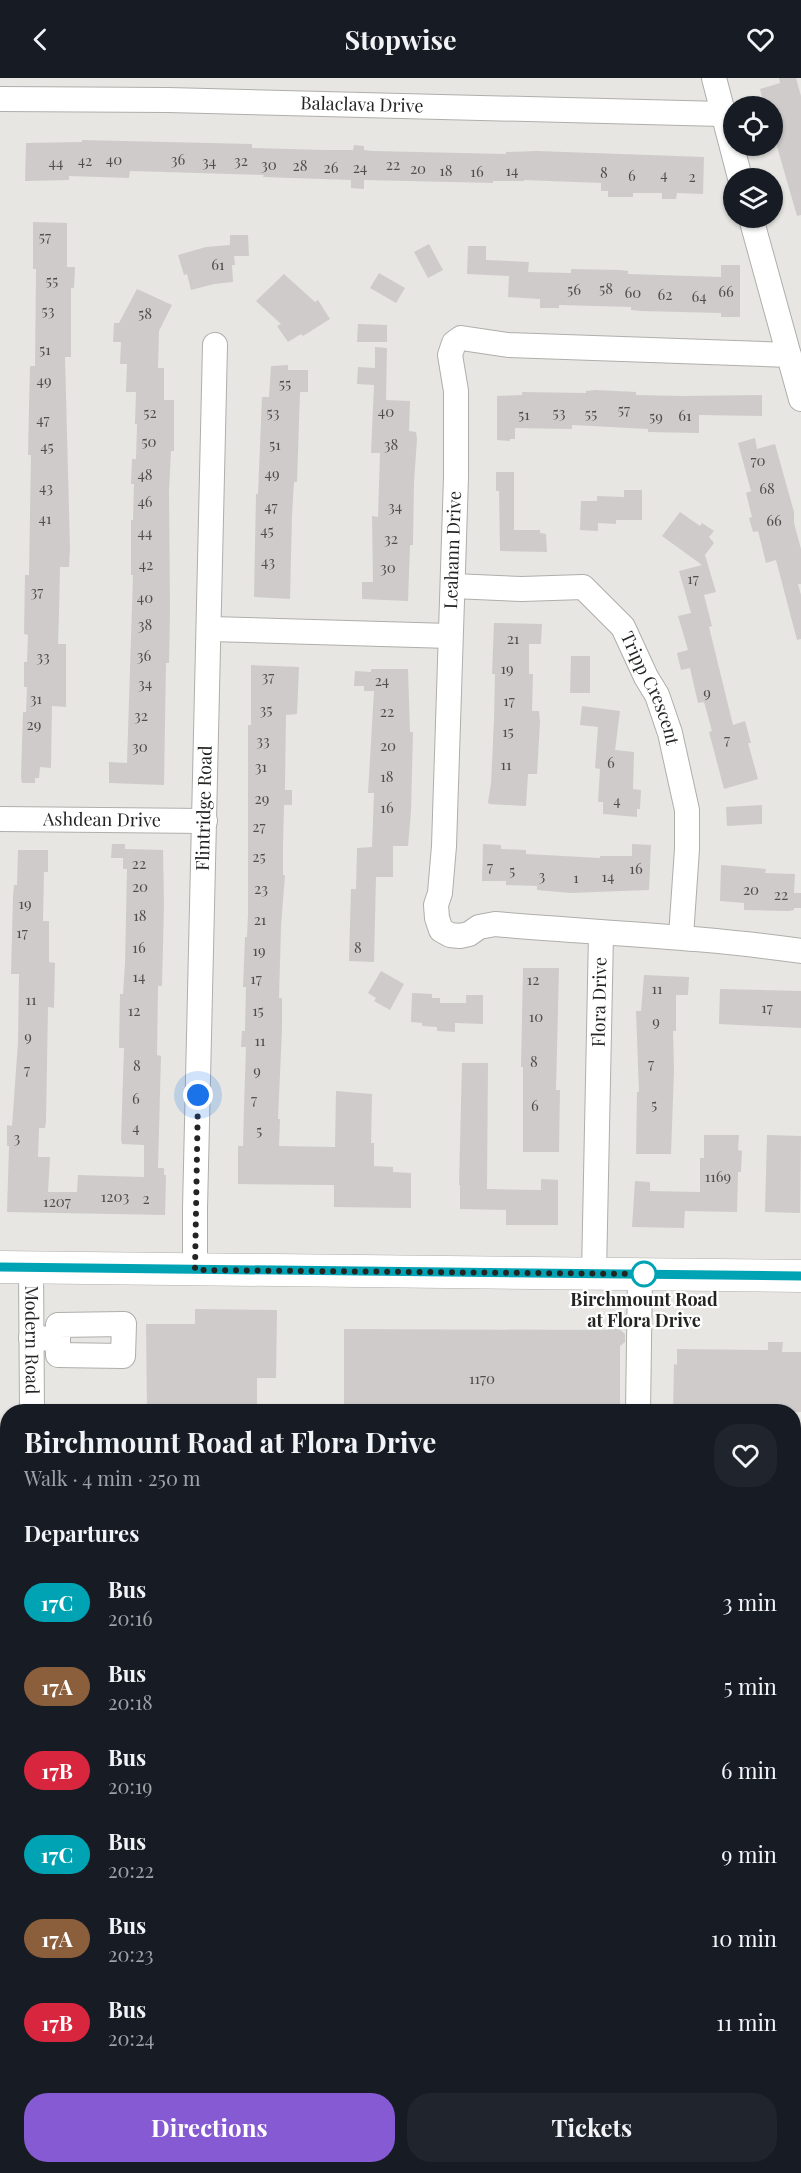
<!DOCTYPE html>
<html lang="en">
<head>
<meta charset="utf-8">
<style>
  :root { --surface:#171b24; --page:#20242c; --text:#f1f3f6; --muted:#9ea1a6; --accent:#865ad3 }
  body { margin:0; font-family:"Playfair Display",serif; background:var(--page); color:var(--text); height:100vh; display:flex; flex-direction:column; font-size:22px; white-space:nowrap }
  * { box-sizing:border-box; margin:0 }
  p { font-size:20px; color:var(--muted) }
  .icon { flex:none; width:33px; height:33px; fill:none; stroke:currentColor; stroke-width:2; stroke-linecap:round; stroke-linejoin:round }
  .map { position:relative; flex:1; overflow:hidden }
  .drawer { position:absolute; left:0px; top:1326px; width:801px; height:770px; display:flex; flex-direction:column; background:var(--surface); border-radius:24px 24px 0 0; box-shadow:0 2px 4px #0004 }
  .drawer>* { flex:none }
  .badge { padding:0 12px; border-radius:20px; font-size:21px; line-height:39px }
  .fabs { position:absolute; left:723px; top:18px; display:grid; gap:12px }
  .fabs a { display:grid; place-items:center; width:60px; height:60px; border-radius:50%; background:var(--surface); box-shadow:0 2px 4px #0004; font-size:30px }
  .you { position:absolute; width:30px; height:30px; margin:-15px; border:4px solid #fff; border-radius:50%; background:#1a73e8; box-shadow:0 0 0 9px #1a73e833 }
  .map>.badge { position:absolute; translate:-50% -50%; box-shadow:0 0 0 3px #fff }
  h2 { padding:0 24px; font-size:22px; line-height:54px }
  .round { display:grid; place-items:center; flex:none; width:63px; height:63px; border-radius:24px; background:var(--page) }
  .head { display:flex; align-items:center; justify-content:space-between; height:102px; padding:0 24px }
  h1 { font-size:28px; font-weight:700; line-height:45px }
  .button { display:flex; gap:12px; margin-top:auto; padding:12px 24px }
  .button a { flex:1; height:69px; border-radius:24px; background:var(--accent); color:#fff; font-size:24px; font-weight:700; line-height:69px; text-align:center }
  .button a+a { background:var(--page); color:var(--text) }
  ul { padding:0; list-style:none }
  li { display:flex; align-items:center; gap:18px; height:84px; padding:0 24px }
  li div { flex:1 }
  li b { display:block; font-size:22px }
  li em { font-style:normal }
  li .badge { min-width:66px; font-weight:700; text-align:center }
  header { display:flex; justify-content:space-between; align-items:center; height:78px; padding:0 24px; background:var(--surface); font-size:27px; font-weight:700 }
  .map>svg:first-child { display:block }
  .building { fill:#cfcbcb }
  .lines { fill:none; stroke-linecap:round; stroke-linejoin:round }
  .minor-casing { stroke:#afaeab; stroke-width:26 }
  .major-casing { stroke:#afaeab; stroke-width:33 }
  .minor { stroke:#fff; stroke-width:24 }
  .major { stroke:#fff; stroke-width:32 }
  .line-casing { stroke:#fff; stroke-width:14 }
  .line { stroke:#00a3b4; stroke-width:9 }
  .walk { stroke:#242423; stroke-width:6; stroke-dasharray:0 10.8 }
  .stop-dot { fill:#fff; stroke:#00a3b4; stroke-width:3 }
  .labels { text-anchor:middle; stroke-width:4.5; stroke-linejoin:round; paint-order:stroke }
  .number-label { font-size:15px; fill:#4f4e4d }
  .street-label { font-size:18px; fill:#242423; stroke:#fff }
  .stop-label { font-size:18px; font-weight:bold; fill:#242423; stroke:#fff }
</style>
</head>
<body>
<header><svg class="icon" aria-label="back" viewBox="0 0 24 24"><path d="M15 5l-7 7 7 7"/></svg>Stopwise<svg class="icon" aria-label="heart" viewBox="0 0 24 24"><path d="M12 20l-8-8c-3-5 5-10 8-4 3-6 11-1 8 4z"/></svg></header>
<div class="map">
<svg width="801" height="2095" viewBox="0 0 801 2095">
  <rect width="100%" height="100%" fill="#e7e6e3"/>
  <path class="building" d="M 779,0 L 796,0 L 801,18 L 801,137 L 797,138 L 772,51 L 772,25 L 764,27 L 760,11 L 780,5 Z
    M 82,62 L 252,66 L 252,70 L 325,72 L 353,72 L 354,67 L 364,68 L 364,72 L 373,73 L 506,76 L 506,74 L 537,73 L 704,79 L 703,116 L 677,115 L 676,121 L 662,121 L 662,115 L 633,115 L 633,119 L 608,119 L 608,113 L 601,113 L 601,105 L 524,102 L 524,103 L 493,103 L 493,105 L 364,102 L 364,111 L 351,110 L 351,102 L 263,99 L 264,97 L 130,93 L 129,100 L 69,98 L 69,102 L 25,103 L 26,65 L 82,64 Z
    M 33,144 L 67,145 L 67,189 L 75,189 L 74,210 L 71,210 L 71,279 L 65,279 L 70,470 L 69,489 L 60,489 L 59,535 L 58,566 L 66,566 L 66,629 L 52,628 L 51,690 L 40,689 L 39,700 L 35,700 L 35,705 L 22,705 L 21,699 L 23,634 L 26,634 L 27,609 L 24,609 L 24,584 L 27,584 L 28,557 L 24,556 L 25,497 L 29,497 L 31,377 L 28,377 L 29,329 L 30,288 L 35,288 L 36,191 L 33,191 Z
    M 230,157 L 248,157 L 249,178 L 234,178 L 235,187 L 232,187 L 233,204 L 214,206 L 191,212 L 187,196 L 184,197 L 178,177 L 206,169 L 230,167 Z
    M 429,166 L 443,192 L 428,200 L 414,174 Z
    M 468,168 L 486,168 L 486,182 L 529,184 L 528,194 L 571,195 L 571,191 L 620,192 L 628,193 L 628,196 L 721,199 L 721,187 L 740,187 L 740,239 L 721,239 L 721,235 L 641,233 L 631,232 L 631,229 L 559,227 L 559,230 L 540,230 L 540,221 L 508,219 L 509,198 L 467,196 Z
    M 379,195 L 405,210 L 396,225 L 370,210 Z
    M 284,196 L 315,224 L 318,222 L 330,241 L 303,258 L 301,256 L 288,264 L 277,248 L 281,246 L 256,223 Z
    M 137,211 L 172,227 L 159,253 L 158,290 L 164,290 L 164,322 L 174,322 L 174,373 L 171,373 L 169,413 L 170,534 L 169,585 L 166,585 L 164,707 L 109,705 L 109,684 L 127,685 L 133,497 L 131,497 L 131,442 L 133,442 L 134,406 L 131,406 L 132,381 L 136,381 L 137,346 L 135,346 L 136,314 L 126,314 L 127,286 L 120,286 L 121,264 L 113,264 L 114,245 L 119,245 Z
    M 358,246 L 387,247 L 387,264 L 357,264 Z
    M 375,269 L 387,270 L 386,322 L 410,323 L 409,353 L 416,354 L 417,361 L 414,404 L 413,465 L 413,467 L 410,467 L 408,523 L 362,521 L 362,504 L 373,504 L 372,438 L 378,439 L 380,375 L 371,375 L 374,307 L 357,306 L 358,289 L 375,290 Z
    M 288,287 L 288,292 L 308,292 L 308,314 L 300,314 L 297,404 L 294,404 L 292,437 L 290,521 L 254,519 L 256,416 L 258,416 L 262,319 L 269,319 L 271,288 Z
    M 596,312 L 636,314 L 636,317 L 682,318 L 762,317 L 762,338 L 699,337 L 699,355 L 648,354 L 648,351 L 572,347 L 572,351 L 515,350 L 515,361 L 510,361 L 510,363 L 497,362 L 497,318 L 522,317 L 522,314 L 586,315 L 586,313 Z
    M 755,360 L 757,371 L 775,366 L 794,434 L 794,445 L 801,471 L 801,506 L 798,506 L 801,517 L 801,561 L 797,562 L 776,482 L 766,485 L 758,453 L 753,454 L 749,440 L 752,439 L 746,415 L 751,413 L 738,365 Z
    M 496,394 L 514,394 L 514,452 L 540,452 L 540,455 L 546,456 L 547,474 L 500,473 L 499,413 L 496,413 Z
    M 624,412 L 642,412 L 642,442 L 616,442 L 616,446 L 598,445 L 598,453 L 580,452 L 581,423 L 597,423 L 597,418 L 624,419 Z
    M 680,434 L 700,448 L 702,445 L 714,453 L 709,459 L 714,465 L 705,477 L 716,514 L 704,517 L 712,548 L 709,549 L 733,647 L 745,643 L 751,665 L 748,665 L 758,701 L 724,711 L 709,654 L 712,653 L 704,624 L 698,625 L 690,590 L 681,592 L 677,575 L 688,572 L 678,538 L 691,535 L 679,493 L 702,487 L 662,458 Z
    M 494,545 L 542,546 L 541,566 L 529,566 L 529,596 L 533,596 L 532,633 L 539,633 L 540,644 L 537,696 L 528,696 L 526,728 L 489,726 L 488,724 L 491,706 L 494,642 L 495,596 L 492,596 Z
    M 571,578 L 590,578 L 590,615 L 570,615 Z
    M 251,587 L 299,589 L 297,636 L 286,637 L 285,708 L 285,712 L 292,712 L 292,727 L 284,727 L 283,769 L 283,797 L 285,797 L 281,848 L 279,920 L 282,920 L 282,951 L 278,1041 L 280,1041 L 279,1068 L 335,1069 L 336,1013 L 372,1016 L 371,1065 L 374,1065 L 374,1088 L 393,1089 L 393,1094 L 411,1095 L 411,1130 L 334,1129 L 334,1107 L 238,1106 L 238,1068 L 243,1068 L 244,1029 L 246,969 L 241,969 L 242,953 L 245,953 L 246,909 L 243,909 L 245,859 L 247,859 L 248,837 L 248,647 L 251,647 Z
    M 371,591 L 408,591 L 410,654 L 413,654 L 411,733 L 408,768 L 393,768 L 393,799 L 376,799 L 374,884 L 349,883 L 351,811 L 356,811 L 357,770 L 372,769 L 374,715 L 368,715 L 374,613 L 364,613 L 364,608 L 354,608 L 355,593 L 371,594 Z
    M 582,628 L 620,633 L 615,672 L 634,674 L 633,711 L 641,712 L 640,731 L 637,731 L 637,739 L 603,736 L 603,724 L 598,724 L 600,691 L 595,690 L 598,649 L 580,647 Z
    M 762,727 L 762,746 L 727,748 L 726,729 Z
    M 112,766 L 125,766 L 125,771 L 163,772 L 164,826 L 162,908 L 158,908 L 157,977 L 161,978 L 158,1090 L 164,1090 L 164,1097 L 166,1097 L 165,1137 L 7,1134 L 9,1068 L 7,1068 L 7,1047 L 12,1048 L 18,964 L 19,896 L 11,896 L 13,818 L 14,807 L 17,807 L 18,772 L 48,772 L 48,794 L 44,794 L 43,843 L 49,843 L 49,884 L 55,885 L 54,930 L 48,929 L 46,1044 L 45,1050 L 39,1050 L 38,1079 L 50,1079 L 48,1114 L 77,1114 L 78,1097 L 144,1099 L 144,1067 L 122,1066 L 121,1061 L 124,970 L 119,970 L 120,916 L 123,916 L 125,886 L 127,791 L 123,791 L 123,780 L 111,780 Z
    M 483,766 L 501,767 L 501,771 L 526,772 L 526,776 L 600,780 L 600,778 L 632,778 L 632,766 L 651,767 L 649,812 L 570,815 L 537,812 L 537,808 L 506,807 L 506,803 L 482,803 Z
    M 721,787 L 766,791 L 765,795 L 795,796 L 794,815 L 801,815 L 801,830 L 794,830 L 794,832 L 788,833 L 744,832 L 744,825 L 720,823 Z
    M 523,890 L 559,890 L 556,1012 L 560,1012 L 559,1074 L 523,1074 L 523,989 L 521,989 Z
    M 381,893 L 404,906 L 390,932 L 374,923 L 376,920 L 368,915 Z
    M 644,897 L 689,899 L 688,917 L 676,917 L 676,953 L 673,953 L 674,992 L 671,1076 L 636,1076 L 637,1014 L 639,1014 L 636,933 L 641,933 Z
    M 720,911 L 801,913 L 801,950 L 719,946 Z
    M 412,915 L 432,916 L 432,920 L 440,920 L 440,925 L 466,925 L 466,917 L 483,917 L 483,946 L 455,945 L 455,954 L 437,953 L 437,949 L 422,948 L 422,945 L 411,944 Z
    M 462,985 L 488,985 L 487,1111 L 541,1112 L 541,1101 L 558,1102 L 558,1147 L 506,1147 L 506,1132 L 460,1131 L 460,1107 L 459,1107 Z
    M 704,1057 L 739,1057 L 738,1072 L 742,1073 L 741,1094 L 738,1094 L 737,1134 L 685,1133 L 684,1150 L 632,1149 L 635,1103 L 650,1104 L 650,1113 L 700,1114 L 700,1080 L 704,1080 Z
    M 767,1057 L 801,1058 L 800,1135 L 765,1134 Z
    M 195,1231 L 277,1232 L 276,1300 L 257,1300 L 257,1334 L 147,1334 L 146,1246 L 195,1246 Z
    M 614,1246 L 625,1256 L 625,1264 L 620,1268 L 620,1334 L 344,1334 L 344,1251 L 607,1252 Z
    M 768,1264 L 783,1264 L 782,1274 L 801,1274 L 801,1334 L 673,1334 L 674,1286 L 677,1287 L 677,1271 L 768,1272 Z"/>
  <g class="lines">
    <g class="minor-casing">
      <g id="minor">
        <path d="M 714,0 L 740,100"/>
        <path id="s1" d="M 0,21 L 168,22 L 722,36"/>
        <path d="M 751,140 L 801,321"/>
        <path d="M 789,277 L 508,267 L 461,260 L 454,265 L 450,277 L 456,313 L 456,399 L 444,768 L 440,815 L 436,827 L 437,840 L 441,852 L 450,857 L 460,858 L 469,856 L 479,849 L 495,846 C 597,855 699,858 801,873"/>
        <path id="s2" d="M 453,508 L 522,511 L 583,509 L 623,549 L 646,599 L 657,617 L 670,655 L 687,732 L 687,771 L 681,858"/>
        <path d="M 210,551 L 450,558"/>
        <path id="s3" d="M 0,741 L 205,743"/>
        <path id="s4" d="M 31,1190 L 32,1334"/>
        <path id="s5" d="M 195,1192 L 195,1131 L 215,267"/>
        <path id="s6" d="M 594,1196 L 601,856"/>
        <path d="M 31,1260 L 58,1261 L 58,1277 L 123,1278 L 124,1246 L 58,1247 L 58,1261"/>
        <path d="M 638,1334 L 640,1196"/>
        <path d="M 0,1432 L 8,1432"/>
        <path d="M 0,1724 L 8,1724"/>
        <path d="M 0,1781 L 8,1781"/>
        <path d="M 794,1790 L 801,1791"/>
        <path d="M 0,2031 L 8,2031"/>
        <path d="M 26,2088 L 26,2095"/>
        <path d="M 124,2095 L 124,2088"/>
        <path d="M 385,2095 L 394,2093 L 419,2095"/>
        <path d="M 469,2095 L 475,2088"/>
        <path d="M 654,2095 L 654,2088"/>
      </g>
    </g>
    <g class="major-casing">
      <path id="major" d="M 0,1189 L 801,1198"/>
    </g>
    <use href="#minor" class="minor"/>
    <use href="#major" class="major"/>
  </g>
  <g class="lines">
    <g class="line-casing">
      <path id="line" d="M 0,1189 L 801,1198"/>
    </g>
    <use href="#line" class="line"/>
    <path class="walk" d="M 198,1017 L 195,1192 L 644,1196"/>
  </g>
  <circle class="stop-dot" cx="644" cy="1196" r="12"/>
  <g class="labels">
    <g class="number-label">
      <text x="114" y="87">40</text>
      <text x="178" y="87">36</text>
      <text x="85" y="88">42</text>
      <text x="241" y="88">32</text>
      <text x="209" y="89">34</text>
      <text x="56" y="90">44</text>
      <text x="269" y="92">30</text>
      <text x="393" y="92">22</text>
      <text x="300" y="93">28</text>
      <text x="331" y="95">26</text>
      <text x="360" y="95">24</text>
      <text x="418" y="96">20</text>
      <text x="446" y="98">18</text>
      <text x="512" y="98">14</text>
      <text x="477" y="99">16</text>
      <text x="604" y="100">8</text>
      <text x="664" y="102">4</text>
      <text x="632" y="103">6</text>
      <text x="692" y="104">2</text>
      <text x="45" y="164">57</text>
      <text x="218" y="192">61</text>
      <text x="52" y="208">55</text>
      <text x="606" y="216">58</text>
      <text x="574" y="217">56</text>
      <text x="726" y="219">66</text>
      <text x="633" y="220">60</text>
      <text x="665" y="222">62</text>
      <text x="699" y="224">64</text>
      <text x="48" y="238">53</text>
      <text x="145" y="241">58</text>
      <text x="45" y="277">51</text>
      <text x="44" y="308">49</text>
      <text x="285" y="311">55</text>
      <text x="624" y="337">57</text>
      <text x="386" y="339">40</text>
      <text x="150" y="340">52</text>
      <text x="273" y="340">53</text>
      <text x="559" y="340">53</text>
      <text x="591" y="341">55</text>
      <text x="524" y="342">51</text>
      <text x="685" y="343">61</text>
      <text x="656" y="344">59</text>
      <text x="43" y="347">47</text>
      <text x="149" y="369">50</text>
      <text x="275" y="372">51</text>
      <text x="391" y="372">38</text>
      <text x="47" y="374">45</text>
      <text x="758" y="388">70</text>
      <text x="272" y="401">49</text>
      <text x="145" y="402">48</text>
      <text x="46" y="415">43</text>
      <text x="767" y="416">68</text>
      <text x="145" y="429">46</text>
      <text x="271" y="434">47</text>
      <text x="395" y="434">34</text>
      <text x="45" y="446">41</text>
      <text x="774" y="448">66</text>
      <text x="267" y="458">45</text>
      <text x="145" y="460">44</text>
      <text x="391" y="466">32</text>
      <text x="268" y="489">43</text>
      <text x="146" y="492">42</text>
      <text x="388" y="495">30</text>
      <text x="693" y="506">17</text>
      <text x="37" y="519">37</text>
      <text x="145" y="525">40</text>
      <text x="145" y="552">38</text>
      <text x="513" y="566">21</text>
      <text x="144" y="583">36</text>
      <text x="43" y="584">33</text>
      <text x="507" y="596">19</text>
      <text x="268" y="604">37</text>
      <text x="382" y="608">24</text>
      <text x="145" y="611">34</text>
      <text x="707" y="620">9</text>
      <text x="36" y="626">31</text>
      <text x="509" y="628">17</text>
      <text x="266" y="637">35</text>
      <text x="387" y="639">22</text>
      <text x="141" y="643">32</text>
      <text x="34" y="652">29</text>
      <text x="508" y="659">15</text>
      <text x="727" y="667">7</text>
      <text x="263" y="668">33</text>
      <text x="388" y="673">20</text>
      <text x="140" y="674">30</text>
      <text x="611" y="690">6</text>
      <text x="506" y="692">11</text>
      <text x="261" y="694">31</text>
      <text x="387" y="704">18</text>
      <text x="262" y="726">29</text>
      <text x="617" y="728">4</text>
      <text x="387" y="735">16</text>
      <text x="259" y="754">27</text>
      <text x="259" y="784">25</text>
      <text x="139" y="791">22</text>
      <text x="490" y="794">7</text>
      <text x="636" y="796">16</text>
      <text x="512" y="798">5</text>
      <text x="542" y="803">3</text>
      <text x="608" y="804">14</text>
      <text x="576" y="805">1</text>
      <text x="140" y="814">20</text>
      <text x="261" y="816">23</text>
      <text x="751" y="817">20</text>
      <text x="781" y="822">22</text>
      <text x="25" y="831">19</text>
      <text x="140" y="843">18</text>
      <text x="260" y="847">21</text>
      <text x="22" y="860">17</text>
      <text x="139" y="875">16</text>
      <text x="358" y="875">8</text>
      <text x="259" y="878">19</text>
      <text x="139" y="904">14</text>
      <text x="256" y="906">17</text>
      <text x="533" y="907">12</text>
      <text x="657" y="916">11</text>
      <text x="31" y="927">11</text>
      <text x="767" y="935">17</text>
      <text x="134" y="938">12</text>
      <text x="258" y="938">15</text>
      <text x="536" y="944">10</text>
      <text x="656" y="949">9</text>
      <text x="28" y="964">9</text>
      <text x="260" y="968">11</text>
      <text x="534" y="989">8</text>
      <text x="651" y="991">7</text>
      <text x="137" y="993">8</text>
      <text x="27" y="997">7</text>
      <text x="257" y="998">9</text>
      <text x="136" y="1026">6</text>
      <text x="254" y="1027">7</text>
      <text x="654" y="1032">5</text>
      <text x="535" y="1033">6</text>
      <text x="136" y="1055">4</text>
      <text x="259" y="1058">5</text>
      <text x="17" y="1065">3</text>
      <text x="718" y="1104">1169</text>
      <text x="115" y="1124">1203</text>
      <text x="146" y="1126">2</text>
      <text x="57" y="1129">1207</text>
      <text x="482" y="1306">1170</text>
    </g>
    <g class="street-label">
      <text dy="6" stroke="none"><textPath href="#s1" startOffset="362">Balaclava Drive</textPath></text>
      <text transform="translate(453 472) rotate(-88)" y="6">Leahann Drive</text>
      <text dy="6" stroke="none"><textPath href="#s2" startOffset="254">Tripp Crescent</textPath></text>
      <text dy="6" stroke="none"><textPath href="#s5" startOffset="462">Flintridge Road</textPath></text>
      <text dy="6" stroke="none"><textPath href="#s3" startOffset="102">Ashdean Drive</textPath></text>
      <text dy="6" stroke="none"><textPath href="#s6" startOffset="272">Flora Drive</textPath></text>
      <text dy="6" stroke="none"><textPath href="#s4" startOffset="72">Modern Road</textPath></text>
    </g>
    <g class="stop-label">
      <text x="644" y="1228">Birchmount Road<tspan x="644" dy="21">at Flora Drive</tspan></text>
    </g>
  </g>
</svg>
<div class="fabs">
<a><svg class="icon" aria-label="locate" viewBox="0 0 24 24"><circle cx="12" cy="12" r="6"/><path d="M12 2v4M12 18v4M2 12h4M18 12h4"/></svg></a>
<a><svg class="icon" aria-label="layers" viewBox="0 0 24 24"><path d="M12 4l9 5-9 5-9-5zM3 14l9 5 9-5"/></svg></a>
</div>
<div class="you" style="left:198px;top:1017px"></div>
<section class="drawer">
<div class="head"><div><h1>Birchmount Road at Flora Drive</h1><p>Walk · 4 min · 250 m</p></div><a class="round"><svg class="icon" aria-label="heart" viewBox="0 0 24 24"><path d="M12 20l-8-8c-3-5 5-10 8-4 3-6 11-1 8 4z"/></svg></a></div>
<h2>Departures</h2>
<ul>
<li><span class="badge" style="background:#00a3b4;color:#fff">17C</span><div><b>Bus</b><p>20:16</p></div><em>3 min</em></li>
<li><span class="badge" style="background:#8b5e3c;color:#fff">17A</span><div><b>Bus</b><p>20:18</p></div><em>5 min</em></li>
<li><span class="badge" style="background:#d7263d;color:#fff">17B</span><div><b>Bus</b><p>20:19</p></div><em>6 min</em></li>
<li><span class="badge" style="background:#00a3b4;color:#fff">17C</span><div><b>Bus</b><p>20:22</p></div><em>9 min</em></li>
<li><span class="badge" style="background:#8b5e3c;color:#fff">17A</span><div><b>Bus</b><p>20:23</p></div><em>10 min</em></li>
<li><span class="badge" style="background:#d7263d;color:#fff">17B</span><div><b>Bus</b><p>20:24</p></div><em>11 min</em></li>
</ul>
<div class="button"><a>Directions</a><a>Tickets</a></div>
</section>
</div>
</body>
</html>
